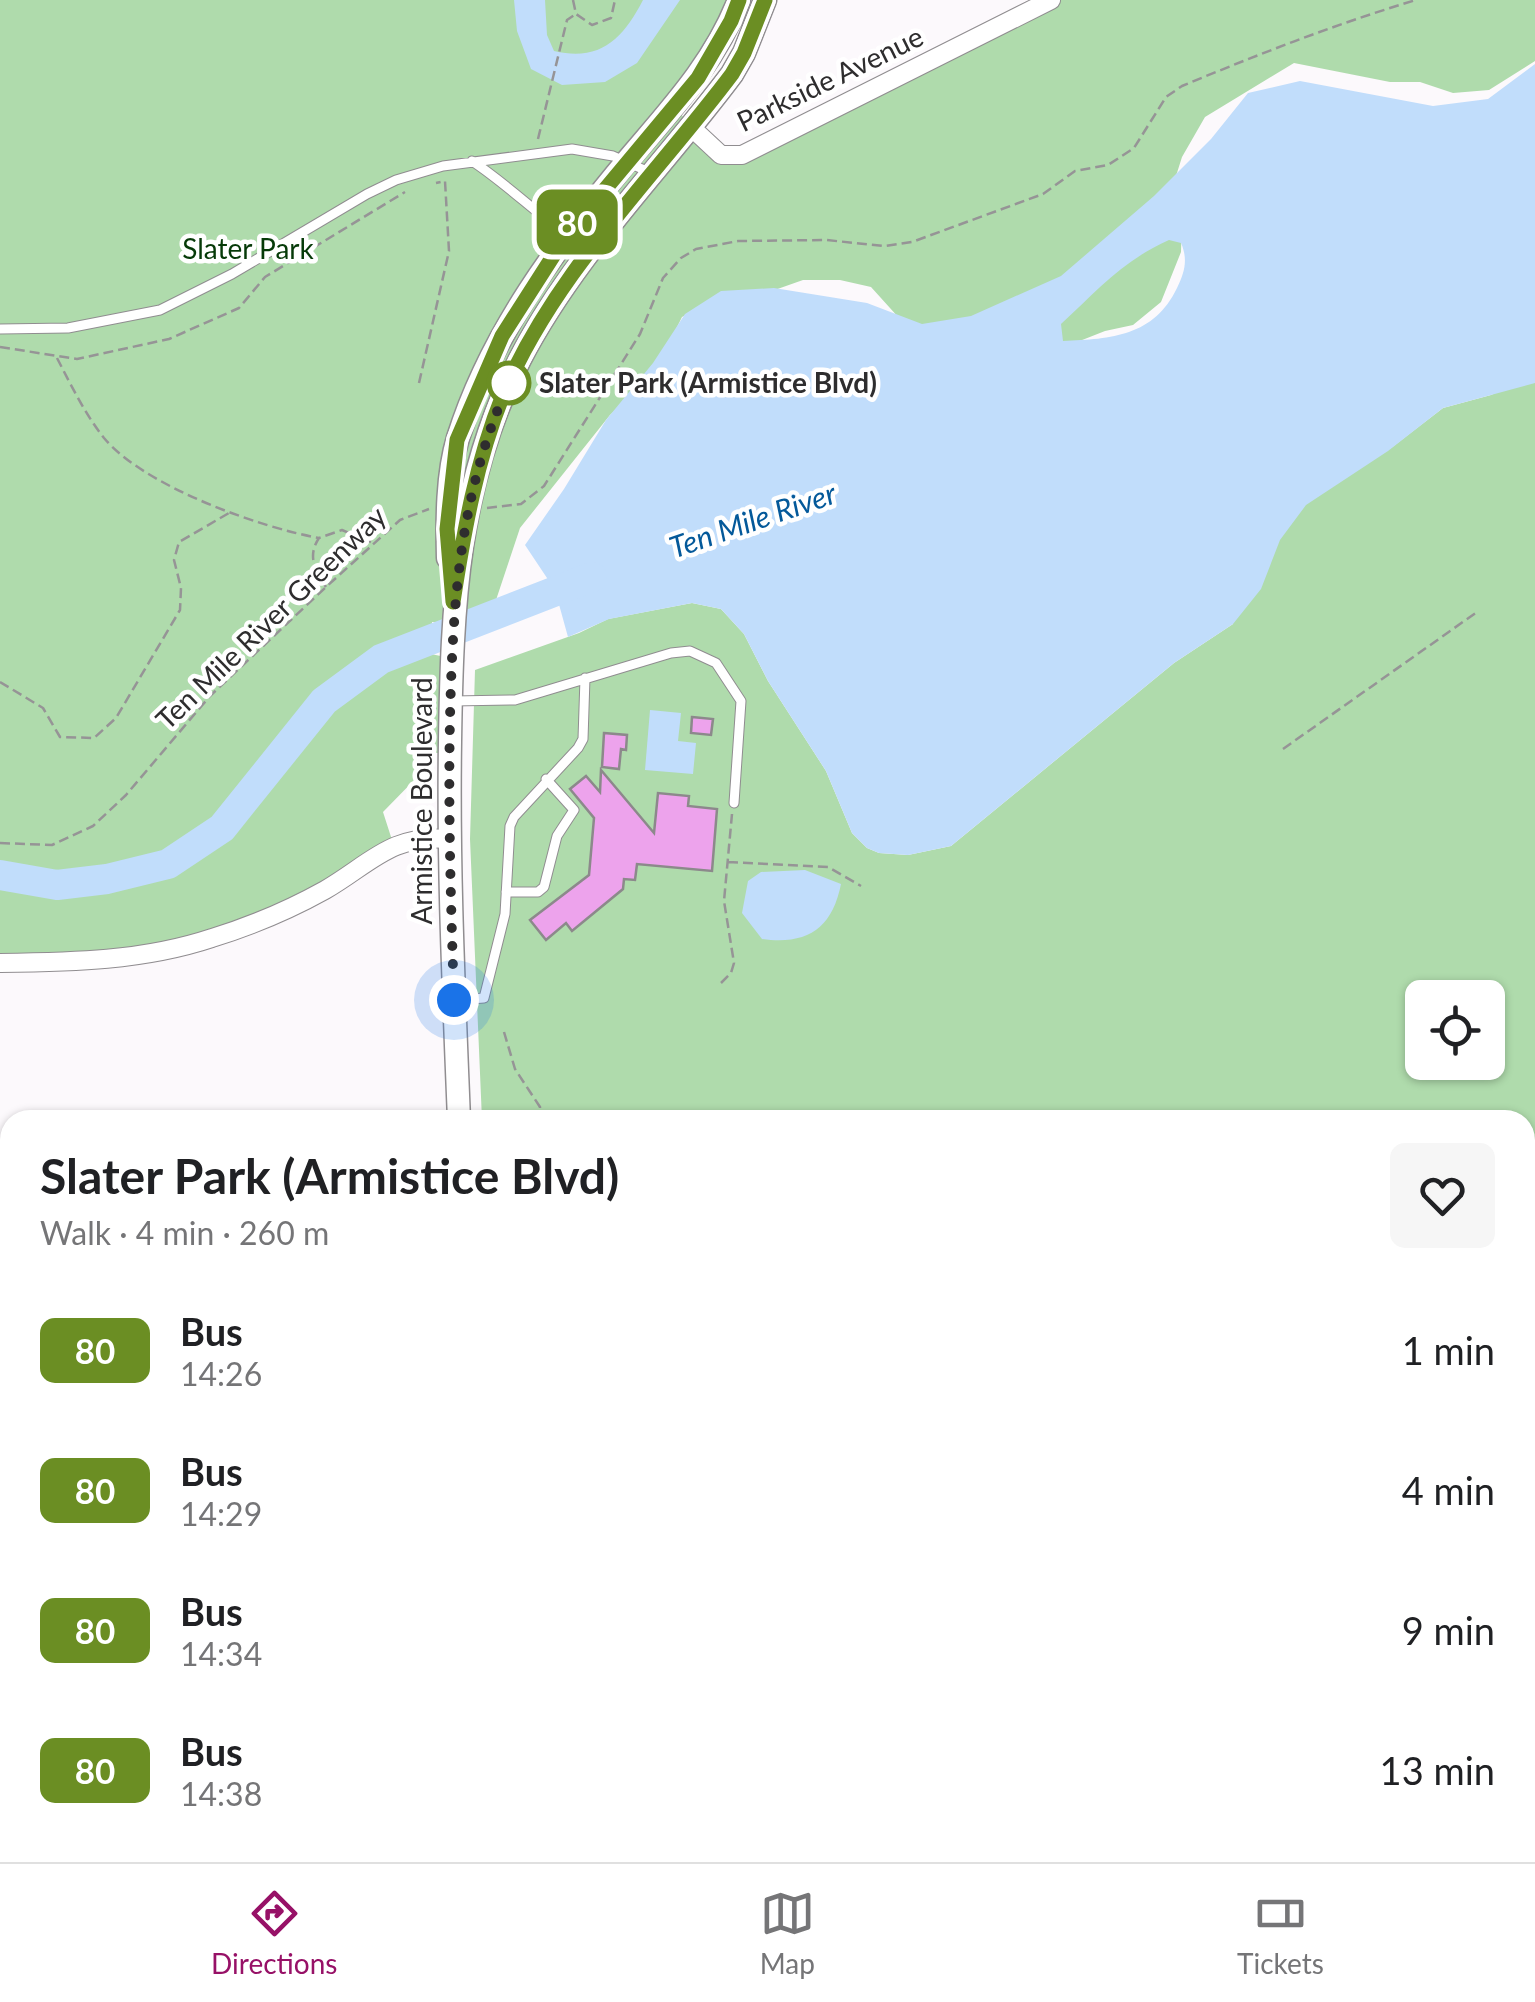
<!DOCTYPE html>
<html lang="en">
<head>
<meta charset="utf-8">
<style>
  :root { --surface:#fff; --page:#f6f6f6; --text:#202124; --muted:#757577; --line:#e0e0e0; --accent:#971167 }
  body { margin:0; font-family:Lato,sans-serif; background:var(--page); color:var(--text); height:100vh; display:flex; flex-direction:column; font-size:38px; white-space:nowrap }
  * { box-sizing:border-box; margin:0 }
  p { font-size:32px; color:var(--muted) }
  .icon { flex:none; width:55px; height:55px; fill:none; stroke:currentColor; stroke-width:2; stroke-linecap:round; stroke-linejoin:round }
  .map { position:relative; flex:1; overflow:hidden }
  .sheet { position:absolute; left:0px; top:1110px; width:1535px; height:752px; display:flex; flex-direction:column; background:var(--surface); border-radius:30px 30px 0 0; box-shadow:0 2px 8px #0004 }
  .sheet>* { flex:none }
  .badge { padding:0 20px; border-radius:15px; font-size:35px; line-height:65px }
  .tools { position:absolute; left:1405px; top:980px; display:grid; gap:20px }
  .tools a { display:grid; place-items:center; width:100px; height:100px; border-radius:15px; background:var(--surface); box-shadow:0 2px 8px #0004; font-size:50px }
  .you { position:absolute; width:50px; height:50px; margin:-25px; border:8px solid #fff; border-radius:50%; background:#1a73e8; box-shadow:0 0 0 15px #1a73e833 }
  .map>.badge { position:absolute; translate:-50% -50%; box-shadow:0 0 0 5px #fff }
  .round { display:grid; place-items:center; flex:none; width:105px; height:105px; border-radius:15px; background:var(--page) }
  .head { display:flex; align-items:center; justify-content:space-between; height:170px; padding:0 40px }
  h1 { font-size:48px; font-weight:700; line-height:75px }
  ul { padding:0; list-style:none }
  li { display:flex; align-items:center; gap:30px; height:140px; padding:0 40px }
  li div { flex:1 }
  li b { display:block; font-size:38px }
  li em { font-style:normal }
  li .badge { min-width:110px; font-weight:700; text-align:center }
  .menu { display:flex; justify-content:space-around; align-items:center; height:140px; border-top:2px solid var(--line); background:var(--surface); font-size:28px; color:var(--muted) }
  .menu a { display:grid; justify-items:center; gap:5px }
  .menu .selected { color:var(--accent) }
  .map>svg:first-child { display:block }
  .green { fill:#afdbac; fill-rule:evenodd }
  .water { fill:#c1ddfb; fill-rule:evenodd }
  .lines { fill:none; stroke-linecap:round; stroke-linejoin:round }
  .stream { stroke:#c1ddfb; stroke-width:5 }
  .river { stroke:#c1ddfb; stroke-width:30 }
  .building { fill:#eda3ec; stroke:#8c898b; stroke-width:2.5 }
  .lane-casing { stroke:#908d90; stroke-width:11 }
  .street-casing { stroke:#908d90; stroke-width:20 }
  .secondary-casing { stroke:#908d90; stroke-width:25 }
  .path { stroke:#969496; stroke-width:2.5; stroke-dasharray:10 5; stroke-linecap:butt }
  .lane { stroke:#fff; stroke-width:9 }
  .street { stroke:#fff; stroke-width:18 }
  .secondary { stroke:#fff; stroke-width:22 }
  .line-casing { stroke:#fff; stroke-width:22 }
  .line { stroke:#6b8e23; stroke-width:15 }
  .walk { stroke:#2e2d2e; stroke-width:10; stroke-dasharray:0 18 }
  .stop-dot { fill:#fff; stroke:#6b8e23; stroke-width:5 }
  .labels { text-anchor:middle; stroke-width:9; stroke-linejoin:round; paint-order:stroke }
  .street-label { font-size:28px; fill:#2e2d2e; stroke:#fff }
  .park-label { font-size:28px; fill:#063a08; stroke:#fff }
  .stop-label { font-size:28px; font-weight:bold; fill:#2e2d2e; stroke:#fff; text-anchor:start }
  .water-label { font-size:30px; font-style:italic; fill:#04599a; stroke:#fff }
</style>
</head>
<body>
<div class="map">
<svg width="1535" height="1862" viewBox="0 0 1535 1862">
  <rect width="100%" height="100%" fill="#fcf9fc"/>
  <path class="green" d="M 0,0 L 728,0 L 702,59 L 671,98 L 692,131 L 731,156 L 1051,0 L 1535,0 L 1535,61 L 1489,90 L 1453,93 L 1420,82 L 1390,82 L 1294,63 L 1205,117 L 1182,157 L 1176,176 L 1182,214 L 1181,252 L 1161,302 L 1133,325 L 1105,331 L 1067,346 L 918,339 L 871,287 L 840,280 L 803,280 L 769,292 L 729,293 L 682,317 L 654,374 L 610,415 L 520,528 L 493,609 L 471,624 L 432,622 L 431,654 L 450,658 L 446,753 L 427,753 L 426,768 L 383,812 L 392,840 L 336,883 L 169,950 L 0,965 Z
    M 1535,374 L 1535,1639 L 1530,1643 L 1525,1660 L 1525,1120 L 482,1120 L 470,839 L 475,670 L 579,633 L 608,619 L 692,603 L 721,609 L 744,634 L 768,681 L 826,771 L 852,833 L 867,848 L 879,853 L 908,855 L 951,846 L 1174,663 L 1233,624 L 1210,543 L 1391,448 L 1443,408 L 1491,395 ZM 1422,998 L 1488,998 L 1488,1062 L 1422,1062 Z
    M 3,1548 L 10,1548 L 10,1709 L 0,1717 Z
    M 774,1853 L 1335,1853 L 1307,1862 L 777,1862 Z"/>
  <path class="water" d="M 514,0 L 545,0 L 547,35 L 554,51 C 600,62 623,39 643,0 L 680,0 L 637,63 L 605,82 L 562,85 L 531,69 L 517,31 Z
    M 1535,64 L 1535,383 L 1443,408 L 1388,451 L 1306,505 L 1280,540 L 1261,589 L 1233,624 L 1174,663 L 951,846 L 908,855 L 879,853 L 867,848 L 852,833 L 826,771 L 768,681 L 744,634 L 721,609 L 692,603 L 609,619 L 568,637 L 555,590 L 525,545 L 564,489 L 606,420 L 653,363 L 685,314 L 721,291 L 774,288 L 867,303 L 922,324 L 971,316 L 1061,276 L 1154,196 L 1211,139 L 1248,93 L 1300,81 L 1433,106 L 1488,99 ZM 1169,240 L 1181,243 C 1188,259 1185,272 1177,288 C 1154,336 1112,339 1063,341 L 1061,324 C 1098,290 1122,261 1169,240 Z
    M 650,710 L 681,713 L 678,741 L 696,743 L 693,774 L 645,770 Z
    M 805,870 L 841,884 C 832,929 807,945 762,939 L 742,913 L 748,881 L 761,872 Z"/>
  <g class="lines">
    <path class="stream" d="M 0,1809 L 10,1804
      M 278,1852 L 285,1862
      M 380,1852 L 387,1862
      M 331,1862 L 347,1852"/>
    <path class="river" d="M 0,875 L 57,885 L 107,879 L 168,864 L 222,828 L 324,701 L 381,659 L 592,577"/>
  </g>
  <path class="building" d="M 692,717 L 713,719 L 711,735 L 691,733 Z
    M 604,733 L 627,735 L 626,750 L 621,749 L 619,769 L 602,767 Z
    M 601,770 L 654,833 L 658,793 L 689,796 L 688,806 L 717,809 L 712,871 L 637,864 L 635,880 L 624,879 L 623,889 L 572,931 L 566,923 L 546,940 L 530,920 L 589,875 L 594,818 L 570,789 L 586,776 L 600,792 Z"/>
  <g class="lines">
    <g class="lane-casing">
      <path id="lane" d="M 472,161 C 513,188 546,224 589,249
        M 0,329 L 68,328 L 160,310 L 232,274 L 367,194 L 396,180 L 443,166 L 572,149 L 613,156 L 649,172
        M 453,701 L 515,700 L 671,653 L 690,651 L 716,663 L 741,701 L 734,803
        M 506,892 L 538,892 L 544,887 L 557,836 L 574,810 L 546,779
        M 458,1000 L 484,998 L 505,914 L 510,826 L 514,817 L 578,748 L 583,739 L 585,678
        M 637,1852 L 643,1862
        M 740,1852 L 745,1862
        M 572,1859 L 594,1852"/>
    </g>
    <g class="street-casing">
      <path id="street" d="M 692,128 L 721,155 L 742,155 L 1051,0
        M 0,963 C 72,962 143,961 212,938 C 251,926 289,910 325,890 C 370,864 391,834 448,839
        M 0,1150 L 10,1150
        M 0,1344 L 10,1344
        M 0,1542 L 10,1542"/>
    </g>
    <g class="secondary-casing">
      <path id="secondary" d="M 448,558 C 447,520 447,474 458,438 C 491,333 558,244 627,161 C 670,110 714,64 739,0
        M 459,1120 C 454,994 448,868 450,742 C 452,606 457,482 520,359 C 575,253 662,168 732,74 L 744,53 L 765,0
        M 1525,1819 L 1535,1816
        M 568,1852 L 570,1862
        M 1402,1862 L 1429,1852"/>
    </g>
    <path class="path" d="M 573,0 L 576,14 L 592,25 L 611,18 L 615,0
      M 538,139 L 567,20 L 576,14
      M 0,347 L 77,359 L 169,339 L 239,308 L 265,277 L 405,192
      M 57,358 C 71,385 85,414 104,438 C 144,486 258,527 319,538
      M 419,383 L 449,251 L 445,181 L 436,183
      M 487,508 L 521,504 L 544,486 L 640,334 L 663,278 L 681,258 L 696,249 L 738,241 L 826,240 L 885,246 L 912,242 L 1043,194 L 1075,171 L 1108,165 L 1134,148 L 1166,97 L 1182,86 C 1259,54 1336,24 1416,0
      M 326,587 C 315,570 307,556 319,538 L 342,530 L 371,542
      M 0,682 L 43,708 L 60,737 L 94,738 L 116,718 L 180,610 L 181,588 L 174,560 L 179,542 L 229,513
      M 1283,749 L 1477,612
      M 0,843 L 52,845 L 93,826 L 126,795 L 210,696 L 326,587 L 400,520 L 429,509
      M 728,862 L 828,867 L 861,886
      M 721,983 L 731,973 L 734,963 L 724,901 L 732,814
      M 504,1032 L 515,1069 L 540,1107 L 540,1120
      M 1525,1281 L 1535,1269"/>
    <use href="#lane" class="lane"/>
    <use href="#street" class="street"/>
    <use href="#secondary" class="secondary"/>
  </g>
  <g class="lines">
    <g class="line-casing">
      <path id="line" d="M 739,0 L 731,21 L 698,78 L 566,236 L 502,336 L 457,440 L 447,529 L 453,602 C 464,531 476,462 503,395 C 554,273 654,178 732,74 L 744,53 L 765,0"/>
    </g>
    <use href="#line" class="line"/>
    <path class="walk" d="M 454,1000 C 451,906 448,813 450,718 C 453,597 460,489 512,376 L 509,383"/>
  </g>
  <circle class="stop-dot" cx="509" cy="383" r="20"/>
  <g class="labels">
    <g class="street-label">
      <text transform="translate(830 79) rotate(-26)" y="10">Parkside Avenue</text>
      <text transform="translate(271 618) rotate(-44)" y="10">Ten Mile River Greenway</text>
      <text transform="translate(422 801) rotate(-90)" y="10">Armistice Boulevard</text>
    </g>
    <g class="park-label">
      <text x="248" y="259">Slater Park</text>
    </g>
    <g class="stop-label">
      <text x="539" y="393">Slater Park (Armistice Blvd)</text>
    </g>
    <g class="water-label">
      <text transform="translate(753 521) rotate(-19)" y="10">Ten Mile River</text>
    </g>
  </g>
</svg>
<div class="tools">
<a><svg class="icon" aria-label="locate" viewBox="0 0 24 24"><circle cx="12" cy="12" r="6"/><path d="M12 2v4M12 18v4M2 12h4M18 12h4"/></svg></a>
</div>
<div class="you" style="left:454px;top:1000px"></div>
<b class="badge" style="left:577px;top:222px;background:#6b8e23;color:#fff">80</b>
<section class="sheet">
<div class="head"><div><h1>Slater Park (Armistice Blvd)</h1><p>Walk · 4 min · 260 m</p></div><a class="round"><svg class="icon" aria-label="heart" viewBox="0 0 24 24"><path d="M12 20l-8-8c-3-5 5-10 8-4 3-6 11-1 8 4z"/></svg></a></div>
<ul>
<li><span class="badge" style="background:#6b8e23;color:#fff">80</span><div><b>Bus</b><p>14:26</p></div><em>1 min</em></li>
<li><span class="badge" style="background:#6b8e23;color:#fff">80</span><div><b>Bus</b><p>14:29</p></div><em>4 min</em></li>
<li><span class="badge" style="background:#6b8e23;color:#fff">80</span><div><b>Bus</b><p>14:34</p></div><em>9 min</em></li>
<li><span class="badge" style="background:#6b8e23;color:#fff">80</span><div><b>Bus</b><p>14:38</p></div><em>13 min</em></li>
</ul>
</section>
</div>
<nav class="menu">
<a class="selected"><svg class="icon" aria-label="directions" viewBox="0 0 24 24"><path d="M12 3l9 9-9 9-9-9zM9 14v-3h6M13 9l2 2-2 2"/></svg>Directions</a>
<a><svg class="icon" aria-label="map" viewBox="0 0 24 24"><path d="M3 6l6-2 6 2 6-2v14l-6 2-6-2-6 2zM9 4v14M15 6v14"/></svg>Map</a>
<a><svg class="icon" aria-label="tickets" viewBox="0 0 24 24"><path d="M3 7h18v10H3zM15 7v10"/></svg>Tickets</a>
</nav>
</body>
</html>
